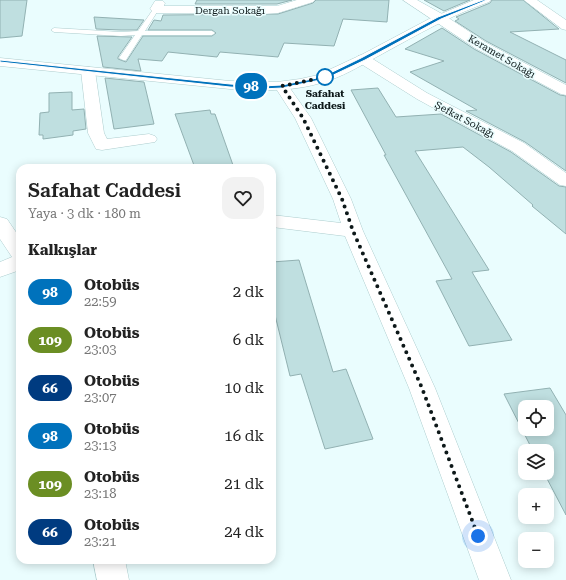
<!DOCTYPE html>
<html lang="tr">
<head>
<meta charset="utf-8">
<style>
  :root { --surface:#fff; --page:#f2f2f2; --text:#222; --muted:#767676 }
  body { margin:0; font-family:"Roboto Serif",serif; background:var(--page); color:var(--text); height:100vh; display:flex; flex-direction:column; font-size:15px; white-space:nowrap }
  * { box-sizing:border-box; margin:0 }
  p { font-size:13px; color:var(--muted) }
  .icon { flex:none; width:22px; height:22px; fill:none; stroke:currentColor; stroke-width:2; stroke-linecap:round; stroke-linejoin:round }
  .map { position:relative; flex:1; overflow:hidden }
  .sheet { position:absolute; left:16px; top:164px; width:260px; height:400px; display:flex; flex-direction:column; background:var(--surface); border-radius:12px; box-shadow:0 2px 10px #0003 }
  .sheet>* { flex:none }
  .badge { padding:0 8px; border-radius:13px; font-size:14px; line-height:26px }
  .tools { position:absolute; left:518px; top:400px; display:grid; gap:8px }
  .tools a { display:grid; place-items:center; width:36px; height:36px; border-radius:8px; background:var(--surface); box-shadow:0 2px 10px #0003; font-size:20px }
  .you { position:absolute; width:20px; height:20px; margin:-10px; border:3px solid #fff; border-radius:50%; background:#1a73e8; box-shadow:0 0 0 6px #1a73e833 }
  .map>.badge { position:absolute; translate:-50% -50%; box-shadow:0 0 0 2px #fff }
  h2 { padding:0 12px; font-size:15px; line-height:36px }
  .round { display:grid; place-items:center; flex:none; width:42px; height:42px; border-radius:12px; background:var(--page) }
  .head { display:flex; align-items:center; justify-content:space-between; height:68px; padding:0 12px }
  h1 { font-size:19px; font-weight:600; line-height:30px }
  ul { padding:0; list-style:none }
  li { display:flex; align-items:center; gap:12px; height:48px; padding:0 12px }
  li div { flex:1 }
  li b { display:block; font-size:15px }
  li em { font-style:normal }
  li .badge { min-width:44px; font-weight:700; text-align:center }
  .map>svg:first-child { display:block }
  .building { fill:#bfdfe0; stroke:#92b1b2; fill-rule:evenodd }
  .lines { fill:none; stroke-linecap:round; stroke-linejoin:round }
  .lane-casing { stroke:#adcdce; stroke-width:1 }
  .street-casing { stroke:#adcdce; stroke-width:1 }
  .secondary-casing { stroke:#adcdce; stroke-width:1 }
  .lane { fill:#fff; fill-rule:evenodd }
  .street { fill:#fff; fill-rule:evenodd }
  .secondary { fill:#fff; fill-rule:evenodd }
  .line { fill:#0072bc; stroke:#fff }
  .walk { stroke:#0d1819; stroke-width:4; stroke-dasharray:0 7.2 }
  .stop-dot { fill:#fff; stroke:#0072bc; stroke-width:2 }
  .labels { text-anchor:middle; stroke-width:3; stroke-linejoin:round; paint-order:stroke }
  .far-street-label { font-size:10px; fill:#0d1819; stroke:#eafdfe }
  .far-stop-label { font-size:10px; font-weight:bold; fill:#0d1819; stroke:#eafdfe }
</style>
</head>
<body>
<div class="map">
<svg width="566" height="580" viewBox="0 0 566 580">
  <rect width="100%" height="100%" fill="#eafdfe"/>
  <path class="building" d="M 0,0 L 27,0 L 22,36 L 0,38 Z
    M 197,0 L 292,0 L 277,4 L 195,4 Z
    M 316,0 L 389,0 L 387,22 L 343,19 L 334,46 L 284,43 L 278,57 L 220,52 L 217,57 L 168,52 L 162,61 L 138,59 L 141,71 L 103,67 L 97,36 L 132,37 L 118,57 L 118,59 L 126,62 L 143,36 L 212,36 L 216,33 L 212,30 L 148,30 L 154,20 L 161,21 L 163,15 L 278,14 L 313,3 Z
    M 424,0 L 470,0 L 444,11 Z
    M 492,0 L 523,0 L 559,29 L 510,32 L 566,60 L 566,83 L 486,41 L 455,21 L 459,19 L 456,17 L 490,3 Z
    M 94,17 L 144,20 L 137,30 L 121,30 L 96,29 Z
    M 442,28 L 474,49 L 560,95 L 566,96 L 566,171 L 525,142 L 466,111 L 477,110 L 410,72 L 444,61 L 405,49 Z
    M 105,78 L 144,82 L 154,124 L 114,129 Z
    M 378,88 L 396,117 L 441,114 L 511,152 L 559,186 L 566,187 L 566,234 L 532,206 L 533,205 L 489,167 L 463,147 L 415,151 L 489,270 L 472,272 L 512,340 L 469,346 L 436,281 L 452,279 L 406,195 L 384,155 L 386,155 L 351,90 Z
    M 72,92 L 72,110 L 84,109 L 86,129 L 73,131 L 73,135 L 43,139 L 43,135 L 39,135 L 40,113 L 49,112 L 49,93 Z
    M 210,110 L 211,114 L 215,114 L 234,168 L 195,168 L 175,114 Z
    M 299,260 L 333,372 L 346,369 L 373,439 L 325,449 L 301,374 L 290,376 L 275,315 L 272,315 L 272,262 Z
    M 550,388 L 566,415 L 566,515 L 544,473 L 547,473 L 547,451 L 533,451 L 504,394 ZM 525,407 L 547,407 L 547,429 L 525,429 Z"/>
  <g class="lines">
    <g class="lane-casing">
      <path id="lane" d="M 156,7 L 159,9 L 145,31 L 212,31 L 215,33 L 212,35 L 142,35 L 126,60 L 123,60 L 119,58 L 135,35 L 121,36 L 54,32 L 51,30 L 54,28 L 121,32 L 138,31 L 154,8 Z"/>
    </g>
    <g class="street-casing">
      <path id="street" d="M 297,0 L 315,0 L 313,2 L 278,13 L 264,14 L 156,13 L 152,11 L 150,9 L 155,1 L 163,1 L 165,3 L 164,6 L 277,6 Z
        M 403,0 L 417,0 L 444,15 L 485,42 L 566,85 L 566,95 L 561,94 L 475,48 Z
        M 524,0 L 537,0 L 566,20 L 566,30 L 562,29 Z
        M 363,55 L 368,56 L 427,93 L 524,143 L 566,173 L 566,186 L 560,185 L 512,151 L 417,99 L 358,62 L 356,59 L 358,56 Z
        M 88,67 L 93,68 L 95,71 L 104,133 L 107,139 L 149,134 L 155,136 L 157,139 L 155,142 L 102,150 L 96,149 L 88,133 L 81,71 L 83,68 Z
        M 282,83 L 287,84 L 311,118 L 351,199 L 363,231 L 435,388 L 511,580 L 479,580 L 409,388 L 345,236 L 272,227 L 272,215 L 341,223 L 333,199 L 295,118 L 275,87 L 277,84 Z
        M 0,217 L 7,219 L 20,238 L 20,270 L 0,277 L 0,262 L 12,257 L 0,239 Z
        M 93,560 L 125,560 L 129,580 L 97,580 Z"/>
    </g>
    <g class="secondary-casing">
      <path id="secondary" d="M 474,0 L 491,0 L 489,2 C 451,15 417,35 382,54 C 365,63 348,74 330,80 C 297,92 264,91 230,89 L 0,66 L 0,58 L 230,81 L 277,82 L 300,79 L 318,75 L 363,54 L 429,19 Z"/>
    </g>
    <use href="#lane" class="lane"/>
    <use href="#street" class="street"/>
    <use href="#secondary" class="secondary"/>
  </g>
  <path class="line" d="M 483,0 L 487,0 L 441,19 L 365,60 L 325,79 L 282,88 L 262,89 L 230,87 L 0,62 L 0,60 L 230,84 L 262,86 L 282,85 L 322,77 L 361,58 L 438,17 Z"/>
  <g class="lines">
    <path class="walk" d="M 325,77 L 282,86 L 303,118 L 342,199 L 353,231 L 422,388 L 478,536"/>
  </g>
  <circle class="stop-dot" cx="325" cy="77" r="8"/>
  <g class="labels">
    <g class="far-street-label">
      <text x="230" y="14">Dergah Sokağı</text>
      <text transform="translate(502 56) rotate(30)" y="4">Keramet Sokağı</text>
      <text transform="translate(465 119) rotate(28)" y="4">Şefkat Sokağı</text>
    </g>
    <g class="far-stop-label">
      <text x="325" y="97">Safahat<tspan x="325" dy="12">Caddesi</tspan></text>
    </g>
  </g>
</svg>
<div class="tools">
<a><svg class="icon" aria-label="locate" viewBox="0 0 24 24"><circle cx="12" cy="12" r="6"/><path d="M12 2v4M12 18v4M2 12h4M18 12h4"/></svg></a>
<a><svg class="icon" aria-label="layers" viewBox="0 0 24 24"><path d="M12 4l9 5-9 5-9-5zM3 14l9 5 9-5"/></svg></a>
<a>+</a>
<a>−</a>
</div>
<div class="you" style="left:478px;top:536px"></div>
<b class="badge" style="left:251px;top:86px;background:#0072bc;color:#fff">98</b>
<section class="sheet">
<div class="head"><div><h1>Safahat Caddesi</h1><p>Yaya · 3 dk · 180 m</p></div><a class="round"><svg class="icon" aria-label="heart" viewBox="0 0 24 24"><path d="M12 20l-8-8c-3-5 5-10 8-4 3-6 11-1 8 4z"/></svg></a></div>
<h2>Kalkışlar</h2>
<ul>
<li><span class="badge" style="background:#0072bc;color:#fff">98</span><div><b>Otobüs</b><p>22:59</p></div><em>2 dk</em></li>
<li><span class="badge" style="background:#6b8e23;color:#fff">109</span><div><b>Otobüs</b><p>23:03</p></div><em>6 dk</em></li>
<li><span class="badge" style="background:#003b80;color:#fff">66</span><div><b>Otobüs</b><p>23:07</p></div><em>10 dk</em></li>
<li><span class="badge" style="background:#0072bc;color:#fff">98</span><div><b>Otobüs</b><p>23:13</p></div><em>16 dk</em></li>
<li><span class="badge" style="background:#6b8e23;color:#fff">109</span><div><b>Otobüs</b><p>23:18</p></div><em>21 dk</em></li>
<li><span class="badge" style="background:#003b80;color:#fff">66</span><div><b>Otobüs</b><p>23:21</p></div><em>24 dk</em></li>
</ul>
</section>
</div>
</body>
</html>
